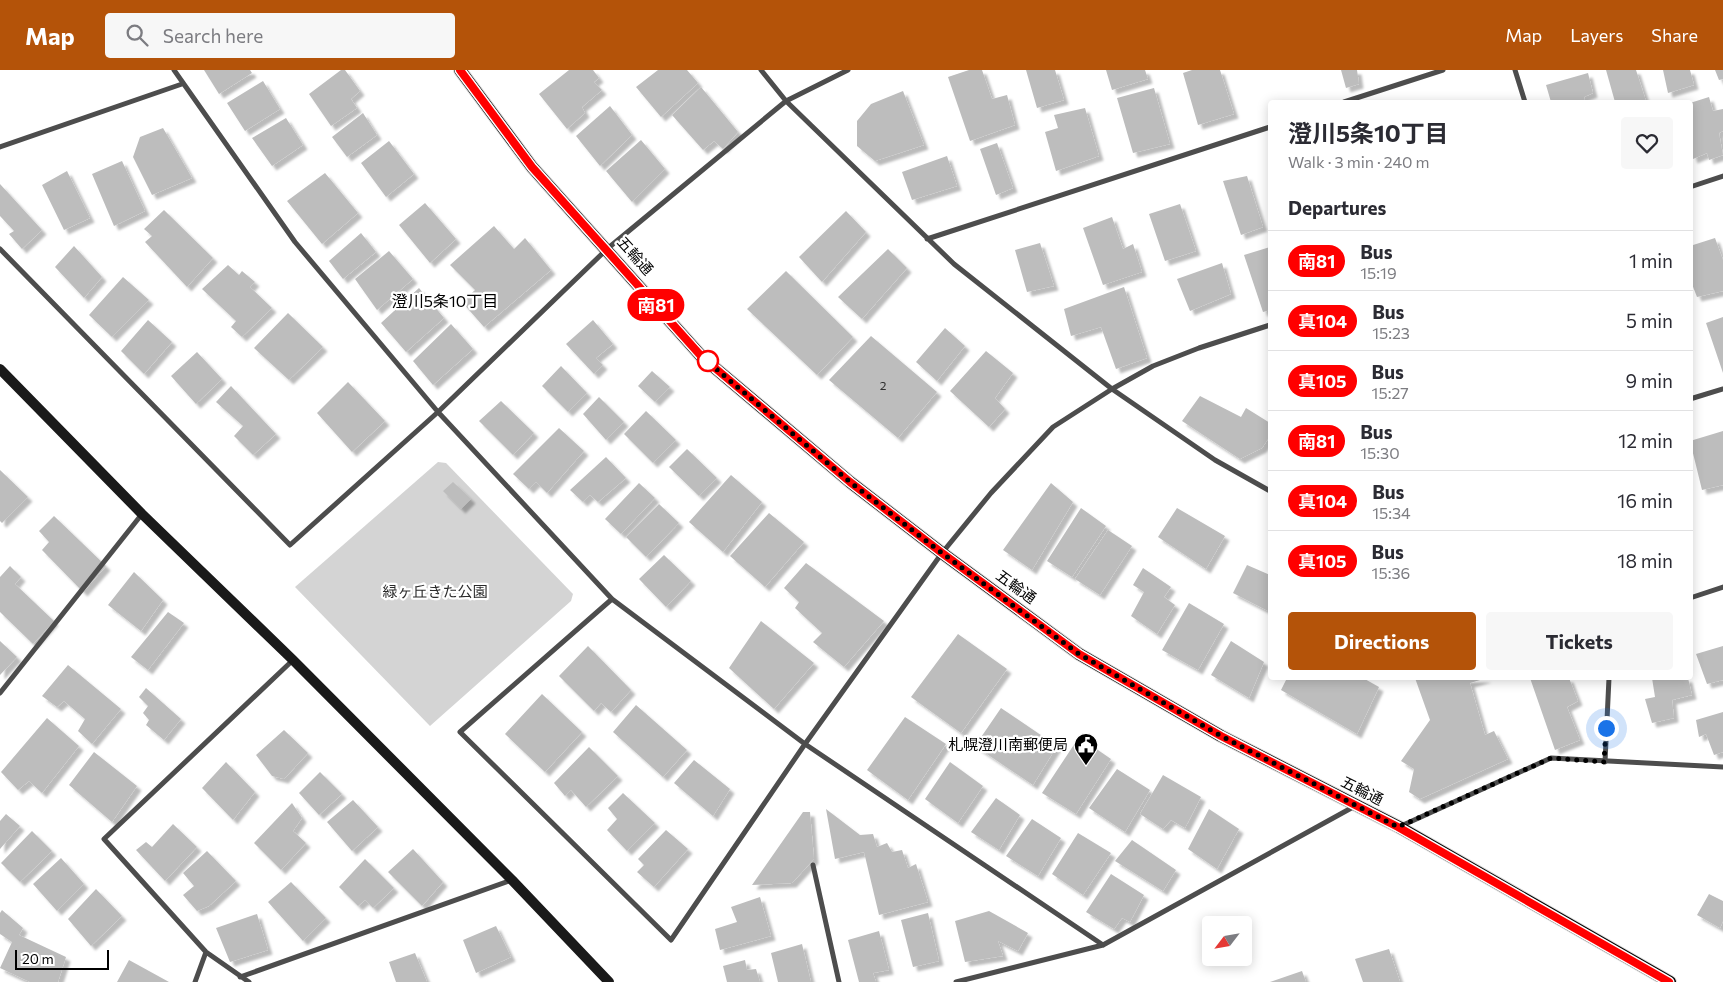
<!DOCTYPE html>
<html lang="en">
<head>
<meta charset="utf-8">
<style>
  :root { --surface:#fff; --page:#f7f7f7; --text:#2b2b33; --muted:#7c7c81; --line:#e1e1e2; --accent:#b45309 }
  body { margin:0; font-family:Commissioner,"Noto Sans JP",sans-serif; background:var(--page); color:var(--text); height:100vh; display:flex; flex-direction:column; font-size:19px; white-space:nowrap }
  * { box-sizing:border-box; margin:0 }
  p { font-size:16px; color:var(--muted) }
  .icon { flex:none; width:28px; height:28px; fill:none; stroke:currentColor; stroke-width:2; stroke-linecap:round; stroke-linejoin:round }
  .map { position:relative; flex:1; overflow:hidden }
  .panel { position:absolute; left:1268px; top:30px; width:425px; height:580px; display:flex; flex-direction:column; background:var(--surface); border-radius:5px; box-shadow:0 2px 12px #0003 }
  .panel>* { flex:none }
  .badge { padding:0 10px; border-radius:16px; font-size:18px; line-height:32px }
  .needle { width:32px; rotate:239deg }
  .fabs { position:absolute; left:1202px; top:846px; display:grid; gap:10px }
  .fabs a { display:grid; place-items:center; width:50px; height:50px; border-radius:5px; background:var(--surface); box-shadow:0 2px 12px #0003; font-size:25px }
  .scale { position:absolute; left:15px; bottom:12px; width:94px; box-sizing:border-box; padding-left:5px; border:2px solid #000; border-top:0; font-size:14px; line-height:18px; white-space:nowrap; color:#000; -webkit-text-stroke:4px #fff; paint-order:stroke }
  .you { position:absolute; width:25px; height:25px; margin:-12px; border:4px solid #fff; border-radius:50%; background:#1a73e8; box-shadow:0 0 0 8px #1a73e833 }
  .map>.badge { position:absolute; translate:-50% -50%; box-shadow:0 0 0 2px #fff }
  h2 { padding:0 20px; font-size:19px; line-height:45px }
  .round { display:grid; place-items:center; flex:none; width:52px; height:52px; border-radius:5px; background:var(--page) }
  .head { display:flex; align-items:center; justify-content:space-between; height:85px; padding:0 20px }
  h1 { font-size:24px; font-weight:700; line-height:38px }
  .cta { display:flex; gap:10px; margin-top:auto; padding:10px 20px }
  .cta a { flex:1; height:58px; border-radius:5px; background:var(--accent); color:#fff; font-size:20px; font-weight:700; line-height:58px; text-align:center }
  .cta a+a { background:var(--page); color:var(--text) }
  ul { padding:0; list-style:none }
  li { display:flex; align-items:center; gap:15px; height:60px; padding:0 20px; border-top:1px solid var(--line) }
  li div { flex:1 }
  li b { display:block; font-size:19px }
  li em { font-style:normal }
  li .badge { min-width:55px; font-weight:700; text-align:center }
  header { display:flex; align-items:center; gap:30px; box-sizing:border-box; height:70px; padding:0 25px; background:var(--accent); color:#fff }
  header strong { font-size:24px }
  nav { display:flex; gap:28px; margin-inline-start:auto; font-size:18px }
  .search { width:350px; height:45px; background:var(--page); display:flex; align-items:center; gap:12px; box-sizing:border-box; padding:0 18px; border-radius:5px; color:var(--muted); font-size:19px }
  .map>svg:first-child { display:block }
  .green { fill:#d4d4d4 }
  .building { fill:#bdbdbd; filter:url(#shadow) }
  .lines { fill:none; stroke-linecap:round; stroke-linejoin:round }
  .primary-casing { stroke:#dbdbdb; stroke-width:14 }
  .street { stroke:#4d4d4d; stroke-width:5 }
  .secondary { stroke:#1a1a1a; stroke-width:10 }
  .primary { stroke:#000; stroke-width:12 }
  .line-casing { stroke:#fff; stroke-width:11 }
  .line { stroke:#f00; stroke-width:8 }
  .walk { stroke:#000; stroke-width:5; stroke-dasharray:0 9 }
  .stop-dot { fill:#fff; stroke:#f00; stroke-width:2.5 }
  .labels { text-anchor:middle; stroke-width:4.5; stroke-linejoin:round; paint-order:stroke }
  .number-label { font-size:12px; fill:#2f2f2f }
  .street-label { font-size:15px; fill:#000; stroke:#fff }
  .park-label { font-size:15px; fill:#2b2b2b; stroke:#fff }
  .poi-label { font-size:15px; fill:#000; stroke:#fff; text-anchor:end }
  .neighbourhood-label { font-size:16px; fill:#000; stroke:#fff }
</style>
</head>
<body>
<header>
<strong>Map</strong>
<div class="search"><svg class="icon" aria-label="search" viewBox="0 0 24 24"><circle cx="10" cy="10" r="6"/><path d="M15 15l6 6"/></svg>Search here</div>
<nav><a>Map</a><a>Layers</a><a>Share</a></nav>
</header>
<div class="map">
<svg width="1723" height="912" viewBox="0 0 1723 912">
  <defs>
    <filter id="shadow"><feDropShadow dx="4.5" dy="4.5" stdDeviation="1" flood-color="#0004"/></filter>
  </defs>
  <rect width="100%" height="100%" fill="#fff"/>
  <path class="green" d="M 438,392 L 446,393 L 573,524 L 571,531 L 430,656 L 295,517 Z"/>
  <path class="building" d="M 204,0 L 250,0 L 252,3 L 219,24 Z
    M 341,0 L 345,0 L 360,21 L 351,29 L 357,38 L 331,56 L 309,24 Z
    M 569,0 L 593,0 L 599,8 L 594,12 L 602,20 L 582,37 L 585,43 L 567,59 L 539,24 Z
    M 658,0 L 687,0 L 698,13 L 661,47 L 636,17 Z
    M 969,0 L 982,0 L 992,29 L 1007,25 L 1015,55 L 970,71 L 948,7 Z
    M 1026,0 L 1055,0 L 1064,30 L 1037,38 Z
    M 1106,0 L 1145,0 L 1148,9 L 1112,20 Z
    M 1192,0 L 1220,0 L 1234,44 L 1198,55 L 1183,3 Z
    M 1341,0 L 1357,0 L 1359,14 L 1346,18 Z
    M 1606,0 L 1636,0 L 1646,31 L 1640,32 L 1615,32 Z
    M 1663,0 L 1690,0 L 1694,15 L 1668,23 Z
    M 1715,0 L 1723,0 L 1723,9 L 1719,10 Z
    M 1588,3 L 1593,23 L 1584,27 L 1585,32 L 1551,32 L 1546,15 Z
    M 263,11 L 280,39 L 245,61 L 227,33 Z
    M 701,17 L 738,62 L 723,79 L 714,71 L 703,80 L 672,45 Z
    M 1154,18 L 1170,74 L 1133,83 L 1117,28 Z
    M 903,21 L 924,75 L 875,91 L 857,76 L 857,51 L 871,34 Z
    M 1709,27 L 1713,41 L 1723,39 L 1723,61 L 1719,63 L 1723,85 L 1709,90 L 1707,83 L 1693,89 L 1690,79 L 1690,33 Z
    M 610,36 L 632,65 L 600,96 L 576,66 Z
    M 1085,38 L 1099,86 L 1056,101 L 1045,62 L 1058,58 L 1054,45 Z
    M 363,43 L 377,65 L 347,87 L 332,67 Z
    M 286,48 L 303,75 L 272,96 L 252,68 Z
    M 163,58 L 192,108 L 152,125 L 133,87 L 140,67 Z
    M 641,70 L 665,99 L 632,132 L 606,101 Z
    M 389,71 L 414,104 L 386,127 L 361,93 Z
    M 997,73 L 1013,118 L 996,125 L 980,79 Z
    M 947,86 L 957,116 L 912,130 L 902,102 Z
    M 122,91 L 145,141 L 114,156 L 92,104 Z
    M 67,101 L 90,148 L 64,160 L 42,115 Z
    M 325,103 L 358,143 L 322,174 L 287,131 Z
    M 1247,106 L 1263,157 L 1241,165 L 1223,111 Z
    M 0,114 L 42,160 L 22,179 L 9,164 L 14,161 L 0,146 Z
    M 425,133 L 456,169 L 430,193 L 399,155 Z
    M 1180,134 L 1196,181 L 1165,191 L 1149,144 Z
    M 164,140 L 213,188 L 187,217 L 145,172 L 152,166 L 144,159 Z
    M 846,141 L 866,162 L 822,212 L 799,187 Z
    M 1112,147 L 1123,179 L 1133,174 L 1142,202 L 1103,215 L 1083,158 Z
    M 494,156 L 514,179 L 525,168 L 551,200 L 484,257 L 462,232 L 475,220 L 450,195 Z
    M 361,163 L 376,182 L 343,209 L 329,191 Z
    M 1715,168 L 1723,190 L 1723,221 L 1697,227 L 1690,209 L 1690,176 Z
    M 1040,173 L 1054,216 L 1027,222 L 1015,180 Z
    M 74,176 L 102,207 L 84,228 L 55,197 Z
    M 1270,177 L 1270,196 L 1269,196 L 1270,200 L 1270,240 L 1263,242 L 1244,185 Z
    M 888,179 L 907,198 L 862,249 L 838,227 Z
    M 389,181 L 413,209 L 377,240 L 355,209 Z
    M 1222,193 L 1231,224 L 1190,241 L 1177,209 Z
    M 228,195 L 239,205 L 242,201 L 255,212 L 250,217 L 272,238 L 242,267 L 231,257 L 236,251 L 202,219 Z
    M 786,201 L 853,267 L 817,305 L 747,239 Z
    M 123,207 L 149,230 L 112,267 L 89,245 Z
    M 1124,217 L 1147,288 L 1116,299 L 1101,257 L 1071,266 L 1064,239 Z
    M 419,218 L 444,248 L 406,282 L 381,253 Z
    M 288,243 L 323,277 L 289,310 L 254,278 Z
    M 1723,247 L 1723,303 L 1706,253 Z
    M 148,250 L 172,272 L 144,304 L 121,281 Z
    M 593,250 L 613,274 L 596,288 L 603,295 L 594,304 L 566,274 Z
    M 451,254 L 473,279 L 433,315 L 413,291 Z
    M 945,258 L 965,276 L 937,311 L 916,292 Z
    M 871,266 L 937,322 L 898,368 L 829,310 Z
    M 986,281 L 1013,303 L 995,328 L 1005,339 L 989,357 L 950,321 Z
    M 197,282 L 222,309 L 196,334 L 171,306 Z
    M 561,296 L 587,323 L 568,342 L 542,316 Z
    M 652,301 L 670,317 L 655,332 L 638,316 Z
    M 348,312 L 385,351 L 352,382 L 317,343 Z
    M 231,316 L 276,364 L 253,385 L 234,366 L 243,356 L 216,332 Z
    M 1200,326 L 1241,347 L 1246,338 L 1270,353 L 1270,366 L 1262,378 L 1240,389 L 1182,351 Z
    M 599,327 L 624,352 L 606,370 L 583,344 Z
    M 501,331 L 534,363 L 513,385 L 479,351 Z
    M 646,341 L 676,370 L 653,393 L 624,364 Z
    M 559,358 L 584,381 L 547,423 L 536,412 L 529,419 L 513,404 Z
    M 1723,361 L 1723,415 L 1702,420 L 1690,371 Z
    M 687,379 L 717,408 L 699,426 L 669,397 Z
    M 606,387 L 626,408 L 598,432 L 590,425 L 583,432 L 570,420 Z
    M 0,400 L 28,427 L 2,453 L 0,451 Z
    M 731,405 L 762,432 L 723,482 L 689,452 Z
    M 453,412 L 471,429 L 461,439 L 443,421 Z
    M 639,413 L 655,428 L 621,464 L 605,449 Z
    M 1051,413 L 1073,432 L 1032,500 L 1003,480 Z
    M 659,434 L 679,453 L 646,487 L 626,467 Z
    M 1081,438 L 1106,456 L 1072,507 L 1047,491 Z
    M 1177,438 L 1225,466 L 1206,499 L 1158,467 Z
    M 769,443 L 804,472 L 765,517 L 730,486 Z
    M 54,446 L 106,496 L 83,522 L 42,480 L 49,472 L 39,461 Z
    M 1108,460 L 1132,476 L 1100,525 L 1075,509 Z
    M 664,485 L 691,511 L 666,537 L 639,509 Z
    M 806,493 L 884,551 L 844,597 L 813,572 L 822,563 L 795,538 L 799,532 L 784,518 Z
    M 1247,495 L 1270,505 L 1270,542 L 1233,523 Z
    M 10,496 L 21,507 L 15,514 L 54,551 L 33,574 L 0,542 L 0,507 Z
    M 1143,498 L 1171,517 L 1164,527 L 1175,535 L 1157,564 L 1131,546 L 1144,522 L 1133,515 Z
    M 134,502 L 163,530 L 141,561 L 108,535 Z
    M 1189,533 L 1224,554 L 1198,600 L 1162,580 Z
    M 168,542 L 184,553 L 148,600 L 131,587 Z
    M 761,551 L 814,593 L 774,639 L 729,598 Z
    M 958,564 L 1007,599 L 961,663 L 911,627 Z
    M 0,571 L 17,587 L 0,605 Z
    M 1231,571 L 1264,592 L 1249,628 L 1211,605 Z
    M 588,576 L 631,620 L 611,642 L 601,633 L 594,641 L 559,606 Z
    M 1723,576 L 1723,610 L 1707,614 L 1696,584 Z
    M 68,595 L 121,639 L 92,674 L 78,661 L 85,649 L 64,631 L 57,637 L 42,626 Z
    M 1287,608 L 1363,608 L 1379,617 L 1357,664 L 1281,620 Z
    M 1415,608 L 1487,608 L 1470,613 L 1485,665 L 1494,661 L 1508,689 L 1420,729 L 1409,722 L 1414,699 L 1401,691 L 1430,650 Z
    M 1530,608 L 1569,608 L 1578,631 L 1567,637 L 1580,670 L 1555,680 Z
    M 1652,608 L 1688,608 L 1692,625 L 1672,630 L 1674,648 L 1652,653 L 1645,629 L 1655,627 Z
    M 146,618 L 181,649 L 164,670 L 146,655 L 149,650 L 143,643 L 148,636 L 139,627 Z
    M 542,624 L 582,662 L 545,702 L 505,664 Z
    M 636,635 L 687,680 L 663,707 L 613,662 Z
    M 1001,638 L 1057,676 L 1033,715 L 975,676 Z
    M 1723,642 L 1723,682 L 1714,685 L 1706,664 L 1699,667 L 1696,650 Z
    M 905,647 L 946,674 L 908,730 L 867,700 Z
    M 47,648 L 79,676 L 42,723 L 29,711 L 18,720 L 1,702 Z
    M 284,660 L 308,683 L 284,709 L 272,706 L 256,685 Z
    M 1079,667 L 1111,689 L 1076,744 L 1042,723 Z
    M 589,677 L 618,706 L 586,737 L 571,720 L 565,726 L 554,713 Z
    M 94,682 L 137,716 L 112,752 L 69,715 Z
    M 694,690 L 730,719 L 713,746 L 674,713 Z
    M 226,692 L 255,722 L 233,750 L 202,718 Z
    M 950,692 L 983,716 L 958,753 L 925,729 Z
    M 1117,699 L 1150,720 L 1125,762 L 1089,738 Z
    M 320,702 L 342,724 L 319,745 L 299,723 Z
    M 1163,705 L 1201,727 L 1185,758 L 1171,750 L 1163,759 L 1140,744 Z
    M 623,723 L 655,753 L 627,781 L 607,760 L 617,749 L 608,738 Z
    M 996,728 L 1020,745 L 999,780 L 971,762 Z
    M 353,730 L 378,757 L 352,781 L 327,752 Z
    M 292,733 L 302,748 L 293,761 L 306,773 L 281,800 L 254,773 Z
    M 826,739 L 860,765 L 873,764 L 877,777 L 887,773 L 892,782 L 902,780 L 908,798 L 916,794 L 928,832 L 879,845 L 864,782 L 835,789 Z
    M 1209,739 L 1239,759 L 1217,799 L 1188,779 Z
    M 803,742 L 810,742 L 814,789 L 792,813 L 752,815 Z
    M 6,744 L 20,756 L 0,779 L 0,751 Z
    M 1032,749 L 1061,768 L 1038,806 L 1006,786 Z
    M 173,754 L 197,777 L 165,811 L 136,780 L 146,772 L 152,777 Z
    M 666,760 L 688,779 L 654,817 L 637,802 L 644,795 L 638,789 Z
    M 32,761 L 52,781 L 20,812 L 1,793 Z
    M 1078,763 L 1111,783 L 1083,825 L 1052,804 Z
    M 1132,770 L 1176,800 L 1163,821 L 1115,791 Z
    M 413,779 L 443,812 L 422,836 L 388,802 Z
    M 207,781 L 236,811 L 209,836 L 197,841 L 183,825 L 194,816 L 183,803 Z
    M 61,788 L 84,814 L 57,841 L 33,814 Z
    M 365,789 L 394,818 L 373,838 L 365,830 L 358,836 L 339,817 Z
    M 1111,804 L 1144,825 L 1130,852 L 1122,848 L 1114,859 L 1086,842 Z
    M 291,812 L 326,848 L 303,871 L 268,832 Z
    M 96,819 L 122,846 L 91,876 L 68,849 Z
    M 1709,824 L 1723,831 L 1723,851 L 1720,858 L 1697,845 Z
    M 760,827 L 771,866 L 720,880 L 715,859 L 737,852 L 731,837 Z
    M 2,840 L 23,858 L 19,865 L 66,887 L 58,912 L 30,912 L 0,898 L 12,872 L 0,864 L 0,843 Z
    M 989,841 L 1028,863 L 1018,881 L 998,871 L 1003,886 L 965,892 L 955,851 Z
    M 928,843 L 939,891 L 913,897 L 901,850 Z
    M 257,844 L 268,880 L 230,892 L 216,858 Z
    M 496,856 L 511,887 L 476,903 L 463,870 Z
    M 879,861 L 889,900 L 873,903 L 876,912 L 859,912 L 848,870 Z
    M 802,874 L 811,912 L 778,912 L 771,883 Z
    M 1389,879 L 1400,912 L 1363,912 L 1355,889 Z
    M 415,883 L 427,912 L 396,912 L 389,892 Z
    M 129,890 L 169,912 L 117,912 Z
    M 745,890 L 747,900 L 756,899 L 760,912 L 727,912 L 723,896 Z
    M 1302,901 L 1306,912 L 1270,912 Z"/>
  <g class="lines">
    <g class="primary-casing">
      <path id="primary" d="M 460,0 L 532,97 L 702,287 L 850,412 L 942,483 L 1079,584 L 1221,666 L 1399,757 L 1670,912"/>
    </g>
    <path class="street" d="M 174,0 L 295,172 L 438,342 L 612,529 L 805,674 L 1103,875
      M 761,0 L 786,31 L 954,194 L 1112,319 L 1215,390 L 1270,421
      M 1515,0 L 1525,32
      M 1344,32 L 1443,0
      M 0,77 L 182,14
      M 1690,117 L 1723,106
      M 927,169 L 1270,57
      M 0,179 L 290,475 L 438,342 L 607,179 L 786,31 L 848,0
      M 1690,329 L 1723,319
      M 1690,528 L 1723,517
      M 612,529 L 460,662 L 671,870 L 805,674 L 942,483 L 991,423 L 1053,357 L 1112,319 L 1153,296 L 1199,278 L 1270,255
      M 0,623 L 142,444
      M 1605,692 L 1609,608
      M 1401,756 L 1551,688 L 1723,697
      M 813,795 L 839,912
      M 240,907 L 512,810
      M 195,912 L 206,882
      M 249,912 L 206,882 L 104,769 L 293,590
      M 956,912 L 1103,875 L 1355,736"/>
    <path class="secondary" d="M 0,299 L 142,444 L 293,590 L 512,810 L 609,912"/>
    <use href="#primary" class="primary"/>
  </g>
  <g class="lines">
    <g class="line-casing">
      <path id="line" d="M 460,0 L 532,97 L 702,287 L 850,412 L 942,483 L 1079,584 L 1221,666 L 1398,757 L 1669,912"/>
    </g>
    <use href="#line" class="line"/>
    <path class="walk" d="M 708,291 L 702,287 L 850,412 L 942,483 L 1079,584 L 1221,666 L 1398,757 L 1551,688 L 1604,692 L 1606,658"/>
  </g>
  <defs>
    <g id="civic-pin" transform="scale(1.25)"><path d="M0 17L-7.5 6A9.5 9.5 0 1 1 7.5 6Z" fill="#000" stroke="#fff"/><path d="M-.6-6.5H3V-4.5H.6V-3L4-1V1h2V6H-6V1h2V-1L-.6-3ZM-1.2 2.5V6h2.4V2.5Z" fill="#fff"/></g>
  </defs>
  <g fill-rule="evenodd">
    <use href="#civic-pin" x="1086" y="675"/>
  </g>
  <circle class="stop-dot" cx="708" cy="291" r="10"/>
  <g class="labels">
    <g class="number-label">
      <text x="883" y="320">2</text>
    </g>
    <g class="street-label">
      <text transform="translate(635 186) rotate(48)" y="5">五輪通</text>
      <text transform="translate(1016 517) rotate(36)" y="5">五輪通</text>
      <text transform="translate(1362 721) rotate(27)" y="5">五輪通</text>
    </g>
    <g class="park-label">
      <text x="435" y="527">緑ヶ丘きた公園</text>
    </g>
    <g class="poi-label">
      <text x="1068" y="680">札幌澄川南郵便局</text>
    </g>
    <g class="neighbourhood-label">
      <text x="445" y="237">澄川5条10丁目</text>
    </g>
  </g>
</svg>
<div class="fabs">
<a><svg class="needle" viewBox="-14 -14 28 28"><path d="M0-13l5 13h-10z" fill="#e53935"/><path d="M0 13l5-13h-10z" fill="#7c7c81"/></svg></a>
</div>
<div class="scale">20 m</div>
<div class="you" style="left:1606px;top:658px"></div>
<b class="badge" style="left:656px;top:235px;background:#f00;color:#fff">南81</b>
<section class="panel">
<div class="head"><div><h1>澄川5条10丁目</h1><p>Walk · 3 min · 240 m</p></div><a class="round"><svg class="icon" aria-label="heart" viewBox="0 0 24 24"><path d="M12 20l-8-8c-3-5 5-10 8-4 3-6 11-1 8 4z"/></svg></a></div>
<h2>Departures</h2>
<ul>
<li><span class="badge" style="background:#f00;color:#fff">南81</span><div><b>Bus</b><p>15:19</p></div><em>1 min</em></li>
<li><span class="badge" style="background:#f00;color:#fff">真104</span><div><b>Bus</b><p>15:23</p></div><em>5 min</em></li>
<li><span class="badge" style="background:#f00;color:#fff">真105</span><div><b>Bus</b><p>15:27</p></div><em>9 min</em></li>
<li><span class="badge" style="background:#f00;color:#fff">南81</span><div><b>Bus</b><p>15:30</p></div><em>12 min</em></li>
<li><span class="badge" style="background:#f00;color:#fff">真104</span><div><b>Bus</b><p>15:34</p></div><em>16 min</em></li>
<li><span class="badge" style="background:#f00;color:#fff">真105</span><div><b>Bus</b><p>15:36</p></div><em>18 min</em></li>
</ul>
<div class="cta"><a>Directions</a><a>Tickets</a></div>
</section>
</div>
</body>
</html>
